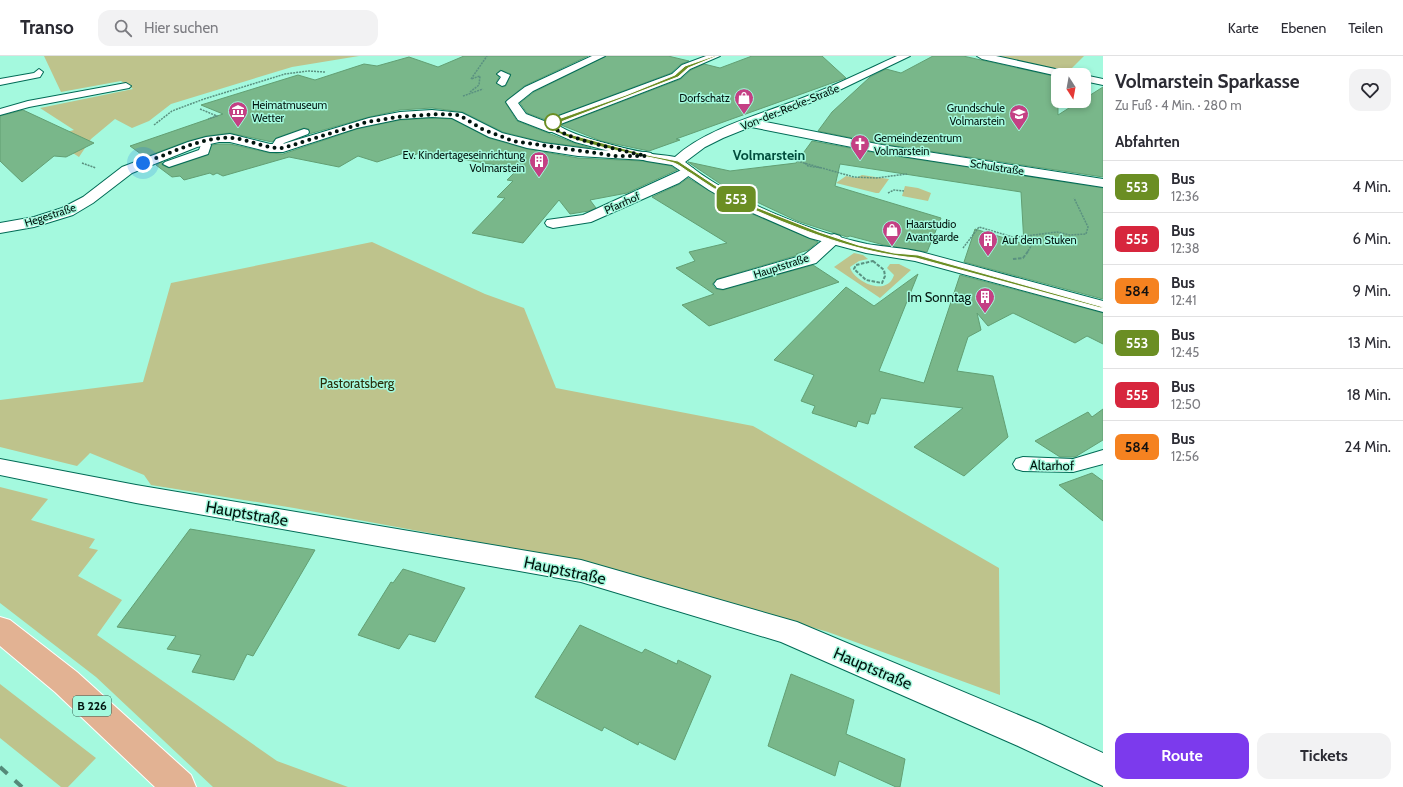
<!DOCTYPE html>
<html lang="de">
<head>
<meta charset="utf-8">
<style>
  :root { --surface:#fff; --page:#f2f2f3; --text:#2b2b33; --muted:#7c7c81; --line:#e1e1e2; --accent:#7c3aed }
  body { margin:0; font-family:Cabin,sans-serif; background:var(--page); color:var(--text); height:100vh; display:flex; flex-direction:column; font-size:15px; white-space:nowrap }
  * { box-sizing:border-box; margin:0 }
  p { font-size:13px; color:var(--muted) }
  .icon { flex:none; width:22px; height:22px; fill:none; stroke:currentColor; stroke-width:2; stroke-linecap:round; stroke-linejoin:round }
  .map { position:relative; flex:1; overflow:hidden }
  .sheet { display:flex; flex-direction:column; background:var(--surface); width:300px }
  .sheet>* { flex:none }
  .badge { padding:0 8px; border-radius:6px; font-size:14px; line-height:26px }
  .needle { width:26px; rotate:169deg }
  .tools { position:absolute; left:1051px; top:12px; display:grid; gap:8px }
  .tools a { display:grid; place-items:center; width:40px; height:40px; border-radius:8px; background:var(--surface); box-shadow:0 2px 6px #0003; font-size:20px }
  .you { position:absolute; width:20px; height:20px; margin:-10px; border:3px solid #fff; border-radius:50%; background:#1a73e8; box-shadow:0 0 0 6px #1a73e833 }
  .map>.badge { position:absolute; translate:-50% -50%; box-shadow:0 0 0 2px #fff }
  h2 { padding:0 12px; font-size:15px; line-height:36px }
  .round { display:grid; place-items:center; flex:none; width:42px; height:42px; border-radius:12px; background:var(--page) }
  .head { display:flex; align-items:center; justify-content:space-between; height:68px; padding:0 12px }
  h1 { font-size:19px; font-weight:700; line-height:30px }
  .button { display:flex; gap:8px; margin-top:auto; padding:8px 12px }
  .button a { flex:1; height:46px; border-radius:12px; background:var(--accent); color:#fff; font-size:16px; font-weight:700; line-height:46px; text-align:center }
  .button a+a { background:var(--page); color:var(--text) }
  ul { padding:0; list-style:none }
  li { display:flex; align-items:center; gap:12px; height:52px; padding:0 12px; border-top:1px solid var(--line) }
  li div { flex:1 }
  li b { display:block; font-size:15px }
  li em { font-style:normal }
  li .badge { min-width:44px; font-weight:700; text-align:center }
  header { display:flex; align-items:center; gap:24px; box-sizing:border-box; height:56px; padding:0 20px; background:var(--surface); border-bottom:1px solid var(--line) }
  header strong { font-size:19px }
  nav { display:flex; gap:22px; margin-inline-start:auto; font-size:14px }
  .search { width:280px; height:36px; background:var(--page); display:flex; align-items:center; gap:10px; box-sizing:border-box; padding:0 14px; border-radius:12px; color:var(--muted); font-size:15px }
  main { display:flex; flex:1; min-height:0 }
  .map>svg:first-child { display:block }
  .green { fill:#bec38c }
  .building { fill:#79b78a; stroke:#629f73; fill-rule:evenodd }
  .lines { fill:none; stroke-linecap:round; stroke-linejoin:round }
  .service-casing { stroke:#006b56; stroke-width:2 }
  .minor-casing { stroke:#006b56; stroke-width:2 }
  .tertiary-casing { stroke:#006b56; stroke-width:2 }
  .primary-casing { stroke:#fff; stroke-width:2 }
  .path-far1 { stroke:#5a9180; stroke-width:1.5; stroke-dasharray:2 1; stroke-linecap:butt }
  .path { stroke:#5a9180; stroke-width:2; stroke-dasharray:3.5 1.5; stroke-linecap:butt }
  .service { fill:#fff; fill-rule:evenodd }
  .minor { fill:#fff; fill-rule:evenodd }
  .tertiary { fill:#fff; fill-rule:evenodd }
  .primary { fill:#e2b293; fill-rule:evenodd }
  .rail { stroke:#558a79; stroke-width:4; stroke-dasharray:10 10; stroke-linecap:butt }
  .line { fill:#6b8e23; stroke:#fff }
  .walk { stroke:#00130d; stroke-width:4; stroke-dasharray:0 7.2 }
  .stop-dot { fill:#fff; stroke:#6b8e23; stroke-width:2 }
  .labels { text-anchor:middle; stroke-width:3; stroke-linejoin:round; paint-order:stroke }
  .far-poi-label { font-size:11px; fill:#00130d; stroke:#a4f9de; text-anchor:start }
  .far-street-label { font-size:11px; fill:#00130d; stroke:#a4f9de }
  .shield { fill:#a4f9de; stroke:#31584c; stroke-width:1 }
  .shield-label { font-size:12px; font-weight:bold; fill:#00130d }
  .poi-label { font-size:13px; fill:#00130d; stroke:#a4f9de; text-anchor:end }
  .park-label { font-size:13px; fill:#2b2c09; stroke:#a4f9de }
  .street-label { font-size:13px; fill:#00130d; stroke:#a4f9de }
  .far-district-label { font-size:14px; font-weight:bold; fill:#004d3c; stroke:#a4f9de }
  .near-street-label { font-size:16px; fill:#00130d; stroke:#a4f9de }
</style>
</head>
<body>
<header>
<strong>Transo</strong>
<div class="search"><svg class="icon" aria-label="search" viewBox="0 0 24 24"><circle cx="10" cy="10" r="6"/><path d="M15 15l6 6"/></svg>Hier suchen</div>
<nav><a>Karte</a><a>Ebenen</a><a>Teilen</a></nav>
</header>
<main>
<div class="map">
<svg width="1103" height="731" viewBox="0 0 1103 731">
  <rect width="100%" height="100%" fill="#a4f9de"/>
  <path class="green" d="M 44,0 L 359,0 L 292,11 L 171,48 L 149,65 L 132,72 L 115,63 L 91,83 L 79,101 L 48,81 L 74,74 L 40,52 L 133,33 L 121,25 L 61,36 Z
    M 993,0 L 1084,0 L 1068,16 Z
    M 862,119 L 889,123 L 879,137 L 876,137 L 836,127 L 846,120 L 856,122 Z
    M 905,130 L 918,132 L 931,137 L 928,145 L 902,140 Z
    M 372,186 L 485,238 L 524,252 L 556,332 L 753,370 L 999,512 L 1000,639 L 828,576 L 586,506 L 294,452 L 151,429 L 144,419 L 90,397 L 77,410 L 0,391 L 0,344 L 143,326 L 171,227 Z
    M 854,197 L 863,199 L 868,203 L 859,205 L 850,211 C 853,225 887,242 894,219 L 887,212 L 890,208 L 899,208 L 911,214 L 880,242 L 834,211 Z
    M 0,431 L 48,443 L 31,464 L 95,483 L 89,492 L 98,494 L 78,520 L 122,544 L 97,579 L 277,705 L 348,731 L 213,731 L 96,621 L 0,547 Z
    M 0,628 L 96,702 L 68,731 L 61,731 L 0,682 Z"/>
  <path class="building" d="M 464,0 L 588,0 L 524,30 L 505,46 L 517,65 L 574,87 L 591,92 L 543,86 L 503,76 L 463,56 L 432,52 L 400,54 L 369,61 L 309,78 L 309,73 L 304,72 L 276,82 L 272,86 L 230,77 L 206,80 L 188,85 L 145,101 L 130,90 L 223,58 L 201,49 L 298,19 L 315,24 L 364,8 L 377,10 L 409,1 L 438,11 ZM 500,14 L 511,18 L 506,30 L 502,31 L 496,27 L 499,21 L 496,18 Z
    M 606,0 L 668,0 L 689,5 L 681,8 L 671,17 L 546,64 L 527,57 L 520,47 L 534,36 Z
    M 752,0 L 822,0 L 846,22 L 676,83 L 680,84 L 649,95 L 601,85 L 561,69 L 681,23 L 691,14 L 704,8 L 720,12 Z
    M 933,0 L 963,0 L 1058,21 L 1058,59 L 1080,45 L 1084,45 L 1084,43 L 1103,31 L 1103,121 L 882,88 L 818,75 L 832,56 L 870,21 L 886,13 L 901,17 Z
    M 23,54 L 94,87 L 66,101 L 54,100 L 22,126 L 0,105 L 0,60 Z
    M 432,62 L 452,63 L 489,82 L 527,93 L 578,102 L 642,105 L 671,110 L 677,114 L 627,137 L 590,144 L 596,152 L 589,155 L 570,158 L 559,144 L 523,187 L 472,177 L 505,142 L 497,141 L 513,125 L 507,124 L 518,113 L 422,96 L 414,99 L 407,96 L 377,106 L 358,100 L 339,111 L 289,101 L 223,120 L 217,117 L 213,119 L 210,117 L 184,124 L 180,120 L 172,121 L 156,109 L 162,106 L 162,109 L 169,112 L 208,99 L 212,89 L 219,88 L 230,88 L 270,97 L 283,98 L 357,73 L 400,64 Z
    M 812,85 L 882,98 L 1103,132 L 1103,243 L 964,206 L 975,173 L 1024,188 L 1021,136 L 840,108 L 835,130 L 941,162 L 927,196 L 884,189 L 850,180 L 847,181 L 797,165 L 725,131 L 688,106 L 730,115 L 796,107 Z
    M 688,122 L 738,152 L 818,186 L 808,194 L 796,198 L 798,199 L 717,223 L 712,228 L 716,233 L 723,234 L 813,209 L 839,226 L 709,270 L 682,249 L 714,238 L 676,212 L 695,205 L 689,196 L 727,187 L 652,141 L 680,128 Z
    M 918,218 L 879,315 L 924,327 L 960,219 L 1103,257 L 1103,288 L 1087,280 L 1075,287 L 1013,257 L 988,270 L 977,257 L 981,274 L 968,281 L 957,315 L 993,320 L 1008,381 L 964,420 L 914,391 L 963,352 L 881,342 L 875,358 L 871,358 L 868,368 L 858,365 L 856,371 L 812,357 L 815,350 L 801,345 L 814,319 L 774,304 L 846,231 L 874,250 Z
    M 1103,353 L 1103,384 L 1075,401 L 1060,401 L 1035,385 L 1088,356 L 1092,361 Z
    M 1092,417 L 1103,425 L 1103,465 L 1059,429 Z
    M 190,473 L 315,494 L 253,600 L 247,598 L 234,624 L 192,616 L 201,599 L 167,593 L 176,580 L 117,571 Z
    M 403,513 L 465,532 L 435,586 L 409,578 L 399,593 L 358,579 L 391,526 L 393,527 Z
    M 580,569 L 642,597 L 645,593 L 677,608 L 678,604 L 711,620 L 675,704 L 639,686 L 638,689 L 604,671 L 602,675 L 535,641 Z
    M 791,618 L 854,644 L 846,678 L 905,703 L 900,731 L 896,731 L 839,705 L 835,720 L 768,690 Z"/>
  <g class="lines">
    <g class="service-casing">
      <path id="service" d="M 39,13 L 43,16 L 40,21 L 0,29 L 0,23 L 34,17 Z
        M 501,15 L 510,19 L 505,29 L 502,30 L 497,27 L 501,21 L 497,18 Z
        M 126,27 L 131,30 L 129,32 L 29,51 L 0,59 L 0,53 L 28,45 Z
        M 304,73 L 308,74 L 309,76 L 308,78 L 284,87 L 279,94 L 271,94 L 270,92 L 276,83 Z
        M 204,83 L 208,84 L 211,89 L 208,98 L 169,111 L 163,108 L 165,106 L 199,94 L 201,89 L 199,86 Z
        M 1103,394 L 1103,408 L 1073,416 L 1023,415 L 1016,413 L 1013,408 L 1016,403 L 1023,401 L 1073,403 Z"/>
    </g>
    <g class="minor-casing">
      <path id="minor" d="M 592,0 L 605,0 L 533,35 L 518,47 L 526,58 L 557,70 L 559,73 L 557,76 L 549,76 L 518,64 L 506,46 L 508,44 L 525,31 Z
        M 977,0 L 996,0 L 1069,16 L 1074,19 L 1058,20 L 982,3 Z
        M 1083,19 L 1084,19 L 1103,23 L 1103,29 L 1084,25 Z
        M 432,54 L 462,57 L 502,77 L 543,87 L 596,94 L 646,96 L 651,97 L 653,100 L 651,103 L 646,104 L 578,100 L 527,92 L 489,81 L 452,62 L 432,61 L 400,63 L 357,72 L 283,96 L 270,96 L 230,86 L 219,86 L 197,91 L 132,117 L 93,147 L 73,159 L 34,171 L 0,177 L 0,167 L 34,161 L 62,152 L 83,141 L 122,111 L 188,86 L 206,81 L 230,78 L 270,88 L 283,88 L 369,62 L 400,56 Z
        M 750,63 L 882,89 L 1103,123 L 1103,131 L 882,97 L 746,70 L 744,67 Z
        M 688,111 L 693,112 L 695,115 L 679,127 L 591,166 L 553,172 L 547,170 L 545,167 L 547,164 L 583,159 Z
        M 834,178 L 840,180 L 842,183 L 816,207 L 723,233 L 717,232 L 714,228 L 717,224 L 804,199 L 828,180 Z
        M 0,403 L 136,429 L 581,504 L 797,566 L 1040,668 L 1103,697 L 1103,730 L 1018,690 L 781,586 L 581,526 L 136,447 L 0,419 Z"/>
    </g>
    <g class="tertiary-casing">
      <path id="tertiary" d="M 706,0 L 720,0 L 690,13 L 680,22 L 558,69 C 574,81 626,93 647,97 C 656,99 665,99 675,101 C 706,72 765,57 805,41 C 836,29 866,14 897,0 L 910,0 L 827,40 L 723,82 L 705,91 L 685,106 C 730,143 810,176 867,188 C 885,191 904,192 921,196 C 982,212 1042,229 1103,245 L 1103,256 L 915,205 L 866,197 L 810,182 L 739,151 L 709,134 L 672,109 L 647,105 L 575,86 L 552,76 L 545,69 L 548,64 L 672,18 L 682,9 Z"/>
    </g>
    <g class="primary-casing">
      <path id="primary" d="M 0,561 L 10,564 L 77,616 L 191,719 L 196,731 L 155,731 L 55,636 L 0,590 Z"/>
    </g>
    <path class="path-far1" d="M 470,36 L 479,29 L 480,20 L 471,23 L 487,0
      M 463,40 L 483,33
      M 200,53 L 217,60 L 208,63
      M 154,69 L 172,55 L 204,43 L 285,18 L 308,15 L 325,16
      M 797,105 L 854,121 L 876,122 L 907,118
      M 82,107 L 96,112
      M 805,107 L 808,110 L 822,112
      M 888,137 L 894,134 L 904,135
      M 1018,181 L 1057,176 L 1070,179 L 1086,178 L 1088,171 L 1074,142
      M 963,192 L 979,171 L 1033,187 L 1028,195"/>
    <path class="path" d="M 1013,203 L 1023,202 L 1029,194
      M 873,205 L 884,214 L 885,220 L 882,227 L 866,224 L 854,213 L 856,209 Z"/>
    <use href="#service" class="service"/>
    <use href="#minor" class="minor"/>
    <use href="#tertiary" class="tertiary"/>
    <use href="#primary" class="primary"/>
    <path class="rail" d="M 0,711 L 22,731"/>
  </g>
  <path class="line" d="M 714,0 L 717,0 L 688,12 L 678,21 L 553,69 L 555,73 L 569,78 L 647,99 L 678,105 L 722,134 L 748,148 L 819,176 L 858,189 L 894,197 L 918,199 L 1103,251 L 1101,252 L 916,202 C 869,198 826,183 783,166 C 766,159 749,152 733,144 C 719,136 705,127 692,118 C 686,115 680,109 674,107 C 651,100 559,87 548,69 L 550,66 L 626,39 L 675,19 L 685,10 Z"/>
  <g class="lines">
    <path class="walk" d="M 143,107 C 170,98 202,80 232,82 C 249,83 265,93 283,92 L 367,66 L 398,61 L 439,58 L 459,59 L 482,73 L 513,85 L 616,100 L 646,100 C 629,96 557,81 551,69 L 553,66"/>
  </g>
  <defs>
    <g id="shop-pin" transform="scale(1)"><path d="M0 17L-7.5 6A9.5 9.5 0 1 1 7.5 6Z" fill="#c44084" stroke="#a4f9de"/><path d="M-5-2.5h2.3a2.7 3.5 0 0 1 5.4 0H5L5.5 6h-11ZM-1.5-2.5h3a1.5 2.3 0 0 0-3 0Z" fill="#fff"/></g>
    <g id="museum-pin" transform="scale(1)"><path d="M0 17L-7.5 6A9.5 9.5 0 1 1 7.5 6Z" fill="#c44084" stroke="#a4f9de"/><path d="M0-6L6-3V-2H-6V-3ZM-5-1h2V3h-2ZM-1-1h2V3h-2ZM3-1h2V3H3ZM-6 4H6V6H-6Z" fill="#fff"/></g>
    <g id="school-pin" transform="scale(1)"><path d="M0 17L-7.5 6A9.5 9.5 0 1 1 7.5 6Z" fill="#c44084" stroke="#a4f9de"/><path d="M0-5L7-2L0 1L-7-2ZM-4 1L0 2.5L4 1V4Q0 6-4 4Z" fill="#fff"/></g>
    <g id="church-pin" transform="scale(1)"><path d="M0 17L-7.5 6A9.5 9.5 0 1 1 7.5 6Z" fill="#c44084" stroke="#a4f9de"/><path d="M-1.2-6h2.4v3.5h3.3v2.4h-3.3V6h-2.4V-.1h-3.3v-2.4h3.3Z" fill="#fff"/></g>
    <g id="building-pin" transform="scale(1)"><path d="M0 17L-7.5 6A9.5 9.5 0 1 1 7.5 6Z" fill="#c44084" stroke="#a4f9de"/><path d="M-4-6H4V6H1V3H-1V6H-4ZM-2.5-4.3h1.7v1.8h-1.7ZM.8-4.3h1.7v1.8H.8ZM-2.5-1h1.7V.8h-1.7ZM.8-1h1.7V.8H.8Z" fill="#fff"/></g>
  </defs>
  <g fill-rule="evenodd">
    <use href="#shop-pin" x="744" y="42"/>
    <use href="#museum-pin" x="238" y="55"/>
    <use href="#school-pin" x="1019" y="58"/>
    <use href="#church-pin" x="860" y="88"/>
    <use href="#building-pin" x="539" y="105"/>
    <use href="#shop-pin" x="892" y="174"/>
    <use href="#building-pin" x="988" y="184"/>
    <use href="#building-pin" x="985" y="241"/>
  </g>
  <circle class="stop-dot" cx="553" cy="66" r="8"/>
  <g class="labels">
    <g class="far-poi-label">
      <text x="730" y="46" text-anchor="end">Dorfschatz</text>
      <text x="252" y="53">Heimatmuseum<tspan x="252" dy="13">Wetter</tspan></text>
      <text x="1005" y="56" text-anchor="end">Grundschule<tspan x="1005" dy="13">Volmarstein</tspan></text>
      <text x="874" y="86">Gemeindezentrum<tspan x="874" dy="13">Volmarstein</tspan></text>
      <text x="525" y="103" text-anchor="end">Ev. Kindertageseinrichtung<tspan x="525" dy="13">Volmarstein</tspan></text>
      <text x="906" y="172">Haarstudio<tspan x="906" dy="13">Avantgarde</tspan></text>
      <text x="1002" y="188">Auf dem Stuken</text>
    </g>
    <g class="far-street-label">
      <text transform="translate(790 51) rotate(-22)" y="4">Von-der-Recke-Straße</text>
      <text transform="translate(997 111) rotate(9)" y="4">Schulstraße</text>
      <text transform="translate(622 147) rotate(-24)" y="4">Pfarrhof</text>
      <text transform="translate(50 159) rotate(-18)" y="4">Hegestraße</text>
      <text transform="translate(781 210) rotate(-18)" y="4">Hauptstraße</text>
    </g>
    <rect class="shield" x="73" y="640" width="38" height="20" rx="3"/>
    <g class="shield-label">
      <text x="92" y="654">B 226</text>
    </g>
    <g class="poi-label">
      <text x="971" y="246">Im Sonntag</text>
    </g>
    <g class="park-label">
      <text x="357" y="332">Pastoratsberg</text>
    </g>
    <g class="street-label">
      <text transform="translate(1052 409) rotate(1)" y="5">Altarhof</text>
    </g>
    <g class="far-district-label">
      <text x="769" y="104">Volmarstein</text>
    </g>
    <g class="near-street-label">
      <text transform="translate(247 457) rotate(10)" y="6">Hauptstraße</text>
      <text transform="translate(565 514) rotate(12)" y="6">Hauptstraße</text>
      <text transform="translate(873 612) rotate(23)" y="6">Hauptstraße</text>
    </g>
  </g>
</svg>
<div class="tools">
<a><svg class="needle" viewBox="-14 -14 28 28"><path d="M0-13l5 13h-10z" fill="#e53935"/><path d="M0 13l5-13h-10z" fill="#7c7c81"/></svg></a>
</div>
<div class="you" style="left:143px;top:107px"></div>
<b class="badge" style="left:736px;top:143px;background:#6b8e23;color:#fff">553</b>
</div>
<section class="sheet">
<div class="head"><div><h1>Volmarstein Sparkasse</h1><p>Zu Fuß · 4 Min. · 280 m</p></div><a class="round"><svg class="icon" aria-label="heart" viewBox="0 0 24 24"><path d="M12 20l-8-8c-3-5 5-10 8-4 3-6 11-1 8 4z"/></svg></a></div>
<h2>Abfahrten</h2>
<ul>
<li><span class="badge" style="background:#6b8e23;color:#fff">553</span><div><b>Bus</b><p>12:36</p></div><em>4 Min.</em></li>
<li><span class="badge" style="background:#d7263d;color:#fff">555</span><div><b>Bus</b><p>12:38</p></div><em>6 Min.</em></li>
<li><span class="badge" style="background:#f58220;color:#111">584</span><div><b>Bus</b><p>12:41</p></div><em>9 Min.</em></li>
<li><span class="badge" style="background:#6b8e23;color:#fff">553</span><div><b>Bus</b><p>12:45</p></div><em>13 Min.</em></li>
<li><span class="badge" style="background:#d7263d;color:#fff">555</span><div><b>Bus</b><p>12:50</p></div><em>18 Min.</em></li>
<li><span class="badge" style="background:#f58220;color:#111">584</span><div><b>Bus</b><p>12:56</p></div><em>24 Min.</em></li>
</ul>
<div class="button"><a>Route</a><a>Tickets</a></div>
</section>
</main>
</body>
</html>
